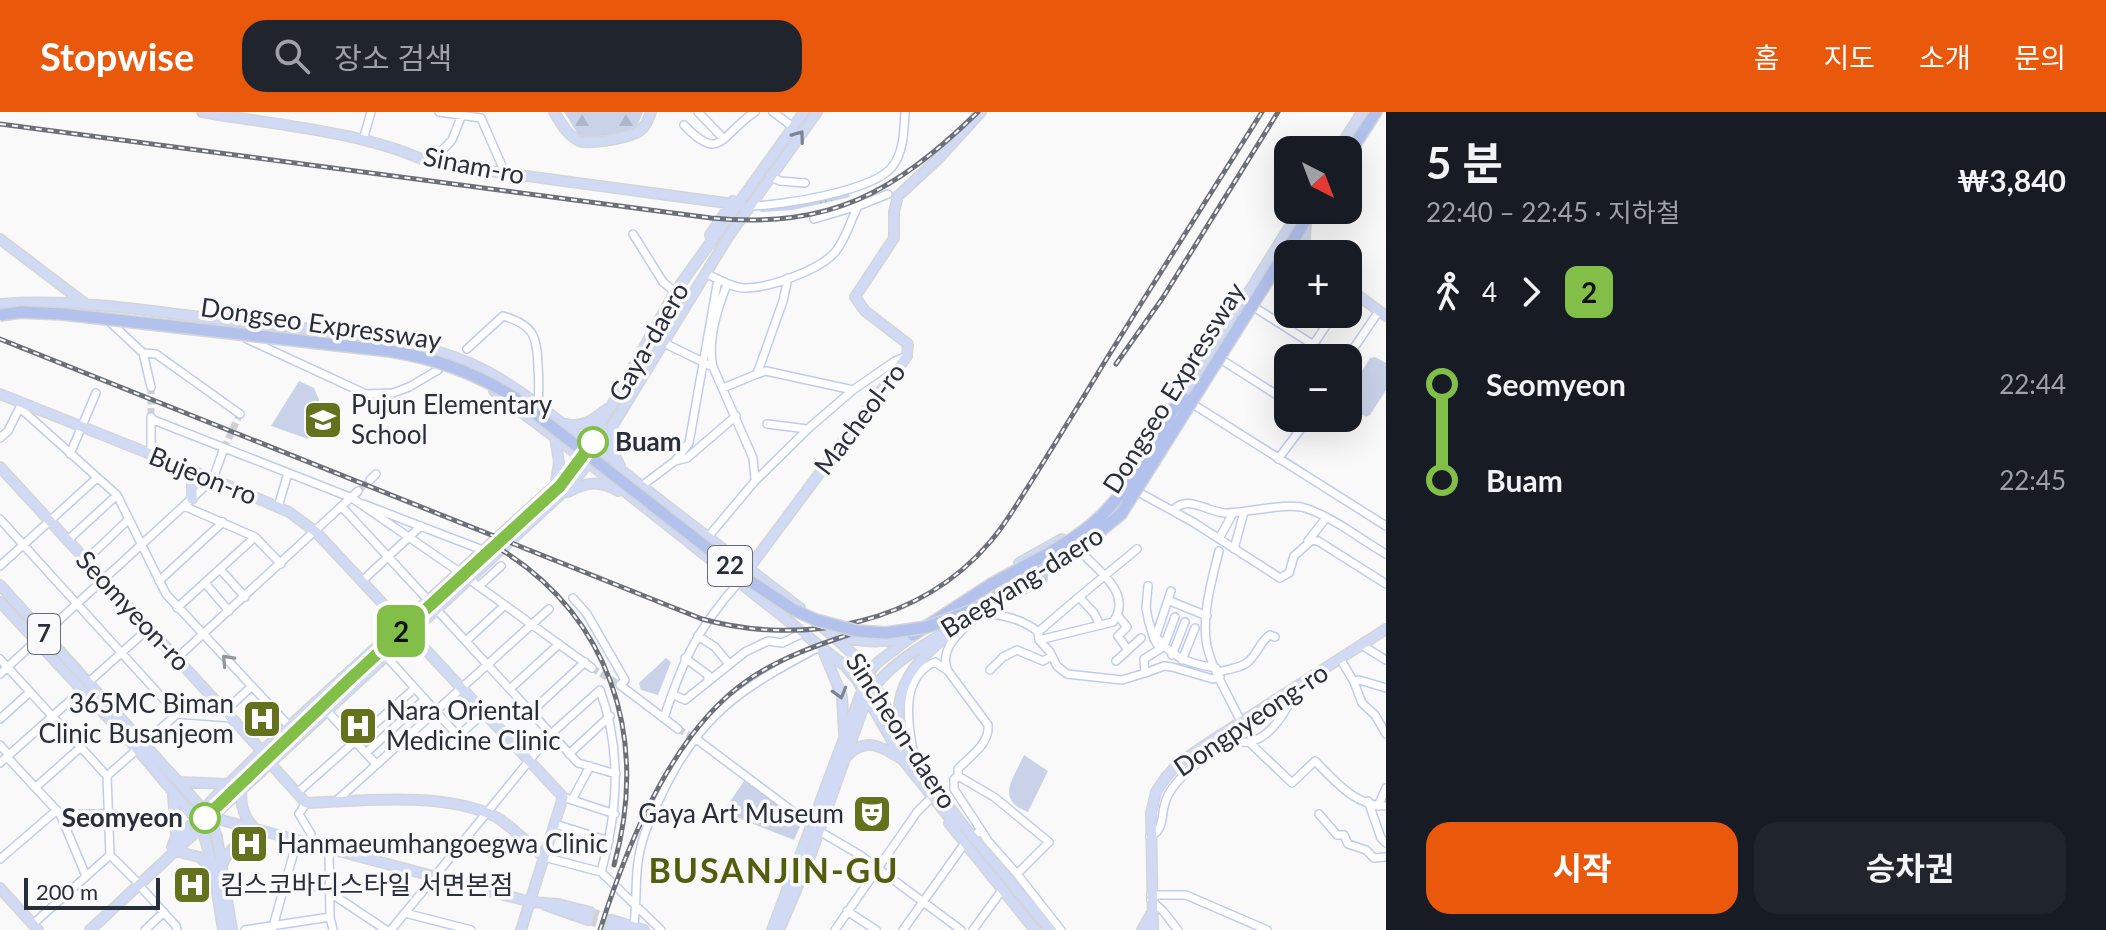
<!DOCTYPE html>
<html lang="ko">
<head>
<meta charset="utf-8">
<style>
  :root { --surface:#171b24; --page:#20242c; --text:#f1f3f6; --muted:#9ea1a6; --accent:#ea580c }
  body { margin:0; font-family:Lato,"Noto Sans KR",sans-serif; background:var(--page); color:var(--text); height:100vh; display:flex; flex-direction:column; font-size:30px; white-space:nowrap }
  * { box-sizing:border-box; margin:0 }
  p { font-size:26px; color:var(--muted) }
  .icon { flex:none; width:44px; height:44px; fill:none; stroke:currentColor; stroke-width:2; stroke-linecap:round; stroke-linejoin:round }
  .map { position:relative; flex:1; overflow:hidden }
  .sheet { display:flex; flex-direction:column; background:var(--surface); width:720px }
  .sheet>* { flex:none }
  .badge { padding:0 16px; border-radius:12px; font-size:28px; line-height:52px }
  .needle { width:52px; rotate:138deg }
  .buttons { position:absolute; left:1274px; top:24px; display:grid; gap:16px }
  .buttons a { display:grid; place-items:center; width:88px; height:88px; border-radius:16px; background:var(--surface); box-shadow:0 8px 32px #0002; font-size:40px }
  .scale { position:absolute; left:24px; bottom:20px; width:136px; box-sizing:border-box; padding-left:8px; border:4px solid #292e3b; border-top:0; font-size:22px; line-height:28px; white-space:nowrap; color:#292e3b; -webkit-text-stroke:6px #f9f9f9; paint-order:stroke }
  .map>.badge { position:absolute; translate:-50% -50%; box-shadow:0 0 0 4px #fff }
  .legs { display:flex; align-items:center; gap:12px; height:88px; padding:0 40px; font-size:26px }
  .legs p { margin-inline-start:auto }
  .summary { display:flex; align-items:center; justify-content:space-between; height:136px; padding:0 40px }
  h1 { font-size:44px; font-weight:700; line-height:60px }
  .primary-button { display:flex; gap:16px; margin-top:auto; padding:16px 40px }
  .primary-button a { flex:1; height:92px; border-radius:24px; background:var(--accent); color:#fff; font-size:32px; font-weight:700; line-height:92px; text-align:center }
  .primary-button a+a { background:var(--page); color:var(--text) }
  ul { padding:0 40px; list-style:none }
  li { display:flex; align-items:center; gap:28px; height:96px; font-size:30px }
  li i { display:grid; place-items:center; width:12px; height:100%; margin:0 10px; background:currentColor }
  li i::after { content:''; width:20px; height:20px; margin:-10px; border:6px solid; border-radius:50%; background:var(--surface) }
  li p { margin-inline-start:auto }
  li:first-child i { background:linear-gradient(#0000 50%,currentColor 0) }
  li:last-child i { background:linear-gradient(currentColor 50%,#0000 0) }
  header { display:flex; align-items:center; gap:48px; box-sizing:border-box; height:112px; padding:0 40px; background:var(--accent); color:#fff }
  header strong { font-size:38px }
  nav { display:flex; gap:44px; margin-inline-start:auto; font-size:28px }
  .search { width:560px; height:72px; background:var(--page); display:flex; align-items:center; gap:20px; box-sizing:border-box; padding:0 28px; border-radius:24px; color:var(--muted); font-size:30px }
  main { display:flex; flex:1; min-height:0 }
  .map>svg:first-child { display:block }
  .green { fill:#c9d2e8 }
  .forest { fill:url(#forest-firs) }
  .park { fill:url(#park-tufts) }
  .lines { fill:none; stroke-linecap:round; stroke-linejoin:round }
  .minor-tunnel { stroke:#cfd0d3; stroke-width:7; stroke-dasharray:7 3.5; stroke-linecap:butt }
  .major-tunnel { stroke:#cfd0d3; stroke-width:9; stroke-dasharray:9 4.5; stroke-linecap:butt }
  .minor-casing { stroke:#bfcced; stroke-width:10 }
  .major-casing { stroke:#d4d5d8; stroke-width:12 }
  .highway-casing { stroke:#d4d5d8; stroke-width:14 }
  .minor { stroke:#fff; stroke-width:7 }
  .major { stroke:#d1daf4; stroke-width:9 }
  .highway { stroke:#b2c2ec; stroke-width:11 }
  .rail-casing { stroke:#6b6f78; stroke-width:5 }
  .rail { stroke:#f9f9f9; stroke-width:2; stroke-dasharray:6; stroke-linecap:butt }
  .highway-bridge-casing { stroke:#d4d5d8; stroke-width:14; stroke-linecap:butt }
  .highway-bridge { stroke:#b2c2ec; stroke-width:11 }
  .oneway { stroke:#7d8498 }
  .oneway2 { stroke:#94969d }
  .line-1-casing { stroke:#fff; stroke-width:18 }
  .line-1 { stroke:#81bf48; stroke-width:12 }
  .stop-1-dot { fill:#fff; stroke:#81bf48; stroke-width:4 }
  .labels { text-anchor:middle; stroke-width:7; stroke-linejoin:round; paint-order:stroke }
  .shield { fill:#f9f9f9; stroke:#676b74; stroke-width:2 }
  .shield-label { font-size:24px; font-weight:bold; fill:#292e3b }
  .street-label { font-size:26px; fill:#292e3b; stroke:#f9f9f9 }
  .poi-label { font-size:26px; fill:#292e3b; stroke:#f9f9f9; text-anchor:start }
  .stop-label { font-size:26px; font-weight:bold; fill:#292e3b; stroke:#f9f9f9; text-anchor:start }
  .district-label { font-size:34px; font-weight:bold; letter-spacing:2px; fill:#525e0e; stroke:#f9f9f9 }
</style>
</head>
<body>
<header>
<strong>Stopwise</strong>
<div class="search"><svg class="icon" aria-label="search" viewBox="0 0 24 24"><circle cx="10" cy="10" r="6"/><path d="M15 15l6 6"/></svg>장소 검색</div>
<nav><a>홈</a><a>지도</a><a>소개</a><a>문의</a></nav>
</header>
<main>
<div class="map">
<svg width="1386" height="818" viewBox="0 0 1386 818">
  <defs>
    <pattern id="forest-firs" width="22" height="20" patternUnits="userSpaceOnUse" patternTransform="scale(2)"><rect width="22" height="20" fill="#c9d2e8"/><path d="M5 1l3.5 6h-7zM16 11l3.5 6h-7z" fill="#adb5c8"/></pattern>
    <pattern id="park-tufts" width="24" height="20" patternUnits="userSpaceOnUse" patternTransform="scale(2)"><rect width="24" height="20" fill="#c9d2e8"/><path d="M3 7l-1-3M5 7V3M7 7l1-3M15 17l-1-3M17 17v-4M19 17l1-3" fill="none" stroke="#adb5c8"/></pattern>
  </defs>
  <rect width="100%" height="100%" fill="#f9f9f9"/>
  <path class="green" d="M 1375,245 L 1386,251 L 1386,278 L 1370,303 L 1366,305 L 1348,294 L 1348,282 L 1370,246 Z
    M 299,269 L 314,276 L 320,290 L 324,291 L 308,327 L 271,314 Z
    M 666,546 L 671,550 L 658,583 L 641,578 L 639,571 Z
    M 1024,643 L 1048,659 L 1028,700 C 995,687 1013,668 1024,643 Z
    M 744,669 L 802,710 L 794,728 L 723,700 Z"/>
  <path class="forest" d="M 564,0 L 643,0 L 636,17 L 599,25 L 579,24 Z"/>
  <path class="park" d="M 848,79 L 850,85 L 793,98 L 760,100 L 762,94 Z"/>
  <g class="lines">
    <path class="minor-tunnel" d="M 151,275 L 151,302
      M 224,336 L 240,302
      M 358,379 L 370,368
      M 592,556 L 620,573
      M 678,617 L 695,626"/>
    <path class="major-tunnel" d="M 590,800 L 612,808
      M 588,808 L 610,815"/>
    <g class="minor-casing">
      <path id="minor" d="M 439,0 L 481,6 L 506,63
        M 698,0 L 723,26
        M 773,0 L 793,15
        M 684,13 C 721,52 721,22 755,0
        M 363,28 L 371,0
        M 430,51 L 452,28 L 463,0
        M 770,64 L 780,69 L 805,71
        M 749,94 C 780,94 873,79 892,55 C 904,40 904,18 905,0
        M 814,107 L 858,94
        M 633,122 L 663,170 L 675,180
        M 705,161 C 716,166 732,176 745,176 C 769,176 821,158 836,139 C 846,126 851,108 858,94 L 888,82
        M 1254,195 L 1334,246
        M 111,211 L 143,241 L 151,275
        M 1286,215 L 1295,202
        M 247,227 L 366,282 L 393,281 L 409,275 L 438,258
        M 662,230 L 713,255 L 753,346 L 755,367
        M 1313,233 L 1334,202
        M 467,237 L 503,204 C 534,213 537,224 538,255 C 539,268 539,280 538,293
        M 143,241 L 156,242 L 240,302
        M 1347,246 L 1379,199
        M 1222,248 L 1288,290
        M 713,255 C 707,230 717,198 726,175
        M 757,262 L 766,259 L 853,278
        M 723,276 L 757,262 L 783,189 L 788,166
        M 1188,289 L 1386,414
        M 20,296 L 117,383 L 166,482 L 289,614
        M 151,307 L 352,386 L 458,459
        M 767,312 L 807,317
        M 0,326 L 8,319 L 21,293
        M 70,342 L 96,281
        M 151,342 L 151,305
        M 1278,347 L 1309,306
        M 675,349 L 687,346 L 736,304
        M 370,368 L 376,362
        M 643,373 L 675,349 L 689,331 L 718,167
        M 1140,381 L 1193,410 L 1280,466 L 1289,461 L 1294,444 L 1312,428 L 1318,429 L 1386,472
        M 363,392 L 480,437
        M 184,394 L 255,425 L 281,452
        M 278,395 L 288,361
        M 342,395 L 428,488
        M 1173,398 C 1188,382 1207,400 1225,401 C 1247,401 1288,390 1305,396 C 1333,405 1360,427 1386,442
        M 0,407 L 177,602 L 232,606
        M 708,425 L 755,369 L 810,315 L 853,278 L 895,249 L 905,245
        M 1219,427 L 1233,401
        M 68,428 L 117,383
        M 1308,429 L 1326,406
        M 1234,437 L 1244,400
        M 1219,439 C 1212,467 1201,505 1207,534 C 1213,560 1230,586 1241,610
        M 86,448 L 129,407
        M 0,454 L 97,366
        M 220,457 L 245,485
        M 470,468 L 592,556
        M 159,469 L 223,410
        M 362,469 L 421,414
        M 205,471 L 229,499
        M 479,474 L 501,454
        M 1148,474 L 1146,496 L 1149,511
        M 573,486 L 587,502 L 625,568 L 620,573 L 678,617
        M 1170,489 L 1207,504
        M 177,496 L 255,425
        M 437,498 L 578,651 L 616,662
        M 1118,504 L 1127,515 L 1118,524 L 1128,538 L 1141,526
        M 1099,511 L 1094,501 L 1079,485 L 1137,437
        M 1038,520 L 1079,485
        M 44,522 L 213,367 L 224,336
        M 698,524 L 715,535 L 729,552
        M 1156,524 L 1171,479
        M 1039,528 L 1113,510 C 1134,481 1096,457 1079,438
        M 1159,528 C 1175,548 1193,552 1216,556
        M 466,529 L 505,493
        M 1164,534 L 1175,505
        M 1363,534 L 1386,548
        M 1172,543 L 1185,510
        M 386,544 L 458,624 L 484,601
        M 177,546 L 358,379
        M 685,546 L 708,563 L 708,567
        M 0,547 L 107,664 L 110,743 L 136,769
        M 1182,548 L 1195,516
        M 1341,548 L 1354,570 L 1362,591 L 1375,603 L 1386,622
        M 1116,549 L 1128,538
        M 990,558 L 1003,545 L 1017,538 L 1043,549 L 1052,544
        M 948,559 C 937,534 966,516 980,500 C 1000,503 1022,506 1038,520 L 1039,528 L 1050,540 L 1057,554 L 1067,562 L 1122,568 L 1145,561 L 1144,547 L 1160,537 L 1154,527 L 1149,510
        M 1218,560 C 1228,557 1242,556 1249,549 C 1258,541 1260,529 1270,523 L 1275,525
        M 1145,561 L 1164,554 L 1172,555 L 1213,567 L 1220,565
        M 0,562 L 36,529
        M 90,569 L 149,516
        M 1354,570 L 1359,568 L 1386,576
        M 510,577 L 559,532
        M 672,582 L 685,588 L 745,540 L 768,529 L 782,531 L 805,520
        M 326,598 L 376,652
        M 225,599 L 252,574
        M 531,600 L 585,550
        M 664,606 C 683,547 698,516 739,470
        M 0,607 L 30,580
        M 695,626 L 819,719 L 860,743 L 961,818
        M 1249,630 L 1292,671 L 1315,649 C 1335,669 1355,694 1386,694
        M 0,633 L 9,643
        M 366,641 L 425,587
        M 569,642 L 610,604
        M 914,644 C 908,614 899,565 935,550 L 948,559 L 988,613 C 990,632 970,644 958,657 L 958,664 L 954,667 L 954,677 L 981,718 L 976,722
        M 7,645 L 60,702 L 86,764
        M 0,651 L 82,578
        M 107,664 L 177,602
        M 958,664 L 994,685 L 1049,730 L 1017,762
        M 36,675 L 81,635
        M 297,681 L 415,576
        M 563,685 L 615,702
        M 572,688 L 590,654
        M 1368,689 L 1381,726 L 1386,731
        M 335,690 L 549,497
        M 306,691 L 299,702 L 311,722 L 312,733
        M 1378,694 L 1386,676
        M 60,702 L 109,702
        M 1319,702 L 1337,723 L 1344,723 L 1348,732 L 1366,738 L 1374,746 L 1386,745
        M 555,712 L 609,729
        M 981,718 L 988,729 L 1017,762 L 1061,818
        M 1150,725 C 1166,716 1160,703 1166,688 C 1171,674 1183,663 1194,654 C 1204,646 1219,636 1231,631 C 1237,628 1243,631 1249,630 C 1268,626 1281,607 1289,592 L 1284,583
        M 329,737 L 330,805 L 333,818
        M 544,745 L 601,760 L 661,818
        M 0,747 L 57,698
        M 284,770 L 329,777
        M 139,773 L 176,814 L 177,818
        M 329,780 L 386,818
        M 1151,783 L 1186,783 L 1267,818
        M 1151,788 L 1163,799 L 1178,818
        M 847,799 L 876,818
        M 405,801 L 471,818
        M 33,812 L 110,743
        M 145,818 L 164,800
        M 245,818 L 330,805
        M 272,818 L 297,729
        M 391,818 L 551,622 L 600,578 C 622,639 618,698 601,760
        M 633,818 C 638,794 634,769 639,744 C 642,725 651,704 660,686 C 699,601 742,576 821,534
        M 835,818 L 917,700 L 932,685
        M 903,818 L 965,731
        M 973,818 L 1002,778"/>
    </g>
    <g class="major-casing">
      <path id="major" d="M 202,0 C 274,13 364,19 430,51 L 741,93
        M 554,0 C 561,11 567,23 579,29 C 591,33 625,26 636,21 C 645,17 648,8 651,0
        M 1338,38 L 1362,0
        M 1306,112 L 1304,136 L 1307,142
        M 710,123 L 733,89
        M 0,127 L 87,193
        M 1348,176 L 1386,204
        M 0,192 C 74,186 150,199 224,208 C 306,217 417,221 490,261 C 531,284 566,315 603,344 C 668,395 734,445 800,496
        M 494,279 L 603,362 L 845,554 L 857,568 L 903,648 L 956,714
        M 0,282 L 213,367 L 289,400 L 316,420 L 563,685 L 521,818
        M 1179,292 L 1300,98
        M 566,312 C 583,316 594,307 607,297
        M 609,319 L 613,340 L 620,354
        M 555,326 L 559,350 L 556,370
        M 0,355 L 262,639
        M 192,358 L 192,387
        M 568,380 C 586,370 600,368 618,379
        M 1019,451 L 1062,427
        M 746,460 L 907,244 L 908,232 L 865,199 L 855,185 L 894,126 L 894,100 L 898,84 L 939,46 L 981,0
        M 0,473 L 210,705 L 217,725 L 232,818
        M 0,490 L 137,637 L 201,713 L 213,755 L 223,818
        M 817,510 L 863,551 L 915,650 L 959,708 L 1050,818
        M 836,523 C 860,531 896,533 919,520
        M 821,534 L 842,584 L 844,622
        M 901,619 C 891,577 916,548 947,524
        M 847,644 C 865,625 881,634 900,646
        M 269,650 L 306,691 C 363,689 444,679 496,705 C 512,714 530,734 544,745
        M 180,670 L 228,672
        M 210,705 L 531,790 L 558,792 L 590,800
        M 949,711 L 1035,818
        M 181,725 L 211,689 L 262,639 L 563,366 L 612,293 L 675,180 L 804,0
        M 172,735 L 176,725 L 173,682
        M 175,739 L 199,745 L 213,755
        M 222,753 C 228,738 243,726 258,719 C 245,709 239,693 242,676
        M 0,776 L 38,818
        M 545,793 L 588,808
        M 612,808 L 644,818
        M 610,815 L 618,818
        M 90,818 L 573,371 L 597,339 L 728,125 L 817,0
        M 772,818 L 869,560 L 878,550 L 911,525
        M 779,818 L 807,753 L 867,585 C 895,541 942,526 983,497
        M 1142,818 L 1151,802
        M 1153,818 L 1151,701 L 1156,680 L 1166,665 L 1179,651 L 1208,631 L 1386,517"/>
    </g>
    <g class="highway-casing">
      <path id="highway" d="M 1348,43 L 1376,0
        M 1019,478 L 1041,466
        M 913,523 L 990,473"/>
    </g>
    <use href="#minor" class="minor"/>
    <use href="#major" class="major"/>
    <use href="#highway" class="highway"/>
    <g class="rail-casing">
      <path id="rail" d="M 0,12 L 711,106 C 831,117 894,81 978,0
        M 0,227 L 702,507 C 803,535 920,512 990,430 C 1006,412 1018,390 1031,370 C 1056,330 1080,291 1104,251 C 1156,167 1209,84 1262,0
        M 1116,252 L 1162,187 L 1278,0
        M 492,432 C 610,501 650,625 614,753
        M 600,818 C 627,733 672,620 748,568 C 780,546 817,533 854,521"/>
    </g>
    <use href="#rail" class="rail"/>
    <g class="highway-bridge-casing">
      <path id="highway-bridge" d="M 0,203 L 21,200 L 63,202 L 390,239 C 435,246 475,261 514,285 L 747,467 L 794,498 L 816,508 L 857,519 L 886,521 L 927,515 L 973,498 L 1072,442 L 1121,402 L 1312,98
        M 990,473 C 1026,452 1070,434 1101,404 C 1132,374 1151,332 1174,296 L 1185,287"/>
    </g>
    <use href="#highway-bridge" class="highway-bridge"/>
  </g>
  <defs><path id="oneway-chevron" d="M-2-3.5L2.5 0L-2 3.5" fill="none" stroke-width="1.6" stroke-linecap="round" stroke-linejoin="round" transform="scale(2)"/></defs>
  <g class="oneway">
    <use href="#oneway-chevron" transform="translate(799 24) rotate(-54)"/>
    <use href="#oneway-chevron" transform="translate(840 581) rotate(74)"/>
  </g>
  <use class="oneway2" href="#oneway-chevron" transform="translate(227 548) rotate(-133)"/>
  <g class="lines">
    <g class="line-1-casing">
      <path id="line-1" d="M 205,706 L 350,567 L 560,374 L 593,330"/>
    </g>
    <use href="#line-1" class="line-1"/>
  </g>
  <defs>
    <g id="school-square" transform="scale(2)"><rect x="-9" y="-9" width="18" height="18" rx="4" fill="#64721d" stroke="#f9f9f9"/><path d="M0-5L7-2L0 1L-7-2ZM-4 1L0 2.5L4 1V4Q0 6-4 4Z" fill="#fff"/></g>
    <g id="hospital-square" transform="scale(2)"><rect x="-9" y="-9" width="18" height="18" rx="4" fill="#64721d" stroke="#f9f9f9"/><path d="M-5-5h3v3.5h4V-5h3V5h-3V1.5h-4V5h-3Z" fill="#fff"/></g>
    <g id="theatre-square" transform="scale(2)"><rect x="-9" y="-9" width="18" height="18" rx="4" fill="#64721d" stroke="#f9f9f9"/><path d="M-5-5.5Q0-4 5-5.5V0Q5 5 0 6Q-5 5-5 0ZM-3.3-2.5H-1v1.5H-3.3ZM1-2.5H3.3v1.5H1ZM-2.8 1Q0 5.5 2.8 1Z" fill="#fff"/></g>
  </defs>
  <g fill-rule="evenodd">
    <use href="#school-square" x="323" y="308"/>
    <use href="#hospital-square" x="262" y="607"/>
    <use href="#hospital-square" x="358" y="614"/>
    <use href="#theatre-square" x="872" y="702"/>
    <use href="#hospital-square" x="249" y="732"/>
    <use href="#hospital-square" x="192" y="773"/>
  </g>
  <g class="stop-1-dot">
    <circle cx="593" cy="330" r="14"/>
    <circle cx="205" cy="706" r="14"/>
  </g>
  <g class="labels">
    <g class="shield">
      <rect x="708" y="434" width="44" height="40" rx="6"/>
      <rect x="28" y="502" width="32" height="40" rx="6"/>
    </g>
    <g class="shield-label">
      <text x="730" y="462">22</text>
      <text x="44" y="530">7</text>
    </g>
    <g class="street-label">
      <text transform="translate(474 54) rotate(11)" y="9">Sinam-ro</text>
      <text transform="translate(321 212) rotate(8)" y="9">Dongseo Expressway</text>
      <text transform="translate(649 230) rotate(-60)" y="9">Gaya-daero</text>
      <text transform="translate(1174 276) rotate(-58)" y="9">Dongseo Expressway</text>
      <text transform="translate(860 307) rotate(-53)" y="9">Macheol-ro</text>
      <text transform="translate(203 364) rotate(22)" y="9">Bujeon-ro</text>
      <text transform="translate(1022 470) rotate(-32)" y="9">Baegyang-daero</text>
      <text transform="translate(133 499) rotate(47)" y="9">Seomyeon-ro</text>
      <text transform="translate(1251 608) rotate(-34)" y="9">Dongpyeong-ro</text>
      <text transform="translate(901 619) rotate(57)" y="9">Sincheon-daero</text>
    </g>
    <g class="poi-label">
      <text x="351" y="302">Pujun Elementary<tspan x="351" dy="30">School</tspan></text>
      <text x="234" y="601" text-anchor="end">365MC Biman<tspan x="234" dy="30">Clinic Busanjeom</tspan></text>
      <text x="386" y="608">Nara Oriental<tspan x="386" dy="30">Medicine Clinic</tspan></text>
      <text x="844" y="711" text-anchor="end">Gaya Art Museum</text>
      <text x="277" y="741">Hanmaeumhangoegwa Clinic</text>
      <text x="220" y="782">킴스코바디스타일 서면본점</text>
    </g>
    <g class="stop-label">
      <text x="615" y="339">Buam</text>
      <text x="183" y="715" text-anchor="end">Seomyeon</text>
    </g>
    <g class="district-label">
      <text x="774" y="771">BUSANJIN-GU</text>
    </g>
  </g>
</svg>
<div class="buttons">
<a><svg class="needle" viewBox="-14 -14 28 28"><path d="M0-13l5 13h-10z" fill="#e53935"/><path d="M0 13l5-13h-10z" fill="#9ea1a6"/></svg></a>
<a>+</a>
<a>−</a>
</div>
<div class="scale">200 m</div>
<b class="badge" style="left:401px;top:519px;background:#81bf48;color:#111">2</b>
</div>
<section class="sheet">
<div class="summary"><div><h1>5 분</h1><p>22:40 – 22:45 · 지하철</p></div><b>₩3,840</b></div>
<div class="legs"><svg class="icon" aria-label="walk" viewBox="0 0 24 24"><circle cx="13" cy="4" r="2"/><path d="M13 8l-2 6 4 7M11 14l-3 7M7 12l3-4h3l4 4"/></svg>4<svg class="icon" aria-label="forward" viewBox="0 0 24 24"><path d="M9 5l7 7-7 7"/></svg><b class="badge" style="background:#81bf48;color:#111">2</b></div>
<ul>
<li><i style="color:#81bf48"></i><b>Seomyeon</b><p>22:44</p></li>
<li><i style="color:#81bf48"></i><b>Buam</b><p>22:45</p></li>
</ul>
<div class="primary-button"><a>시작</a><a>승차권</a></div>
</section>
</main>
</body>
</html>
